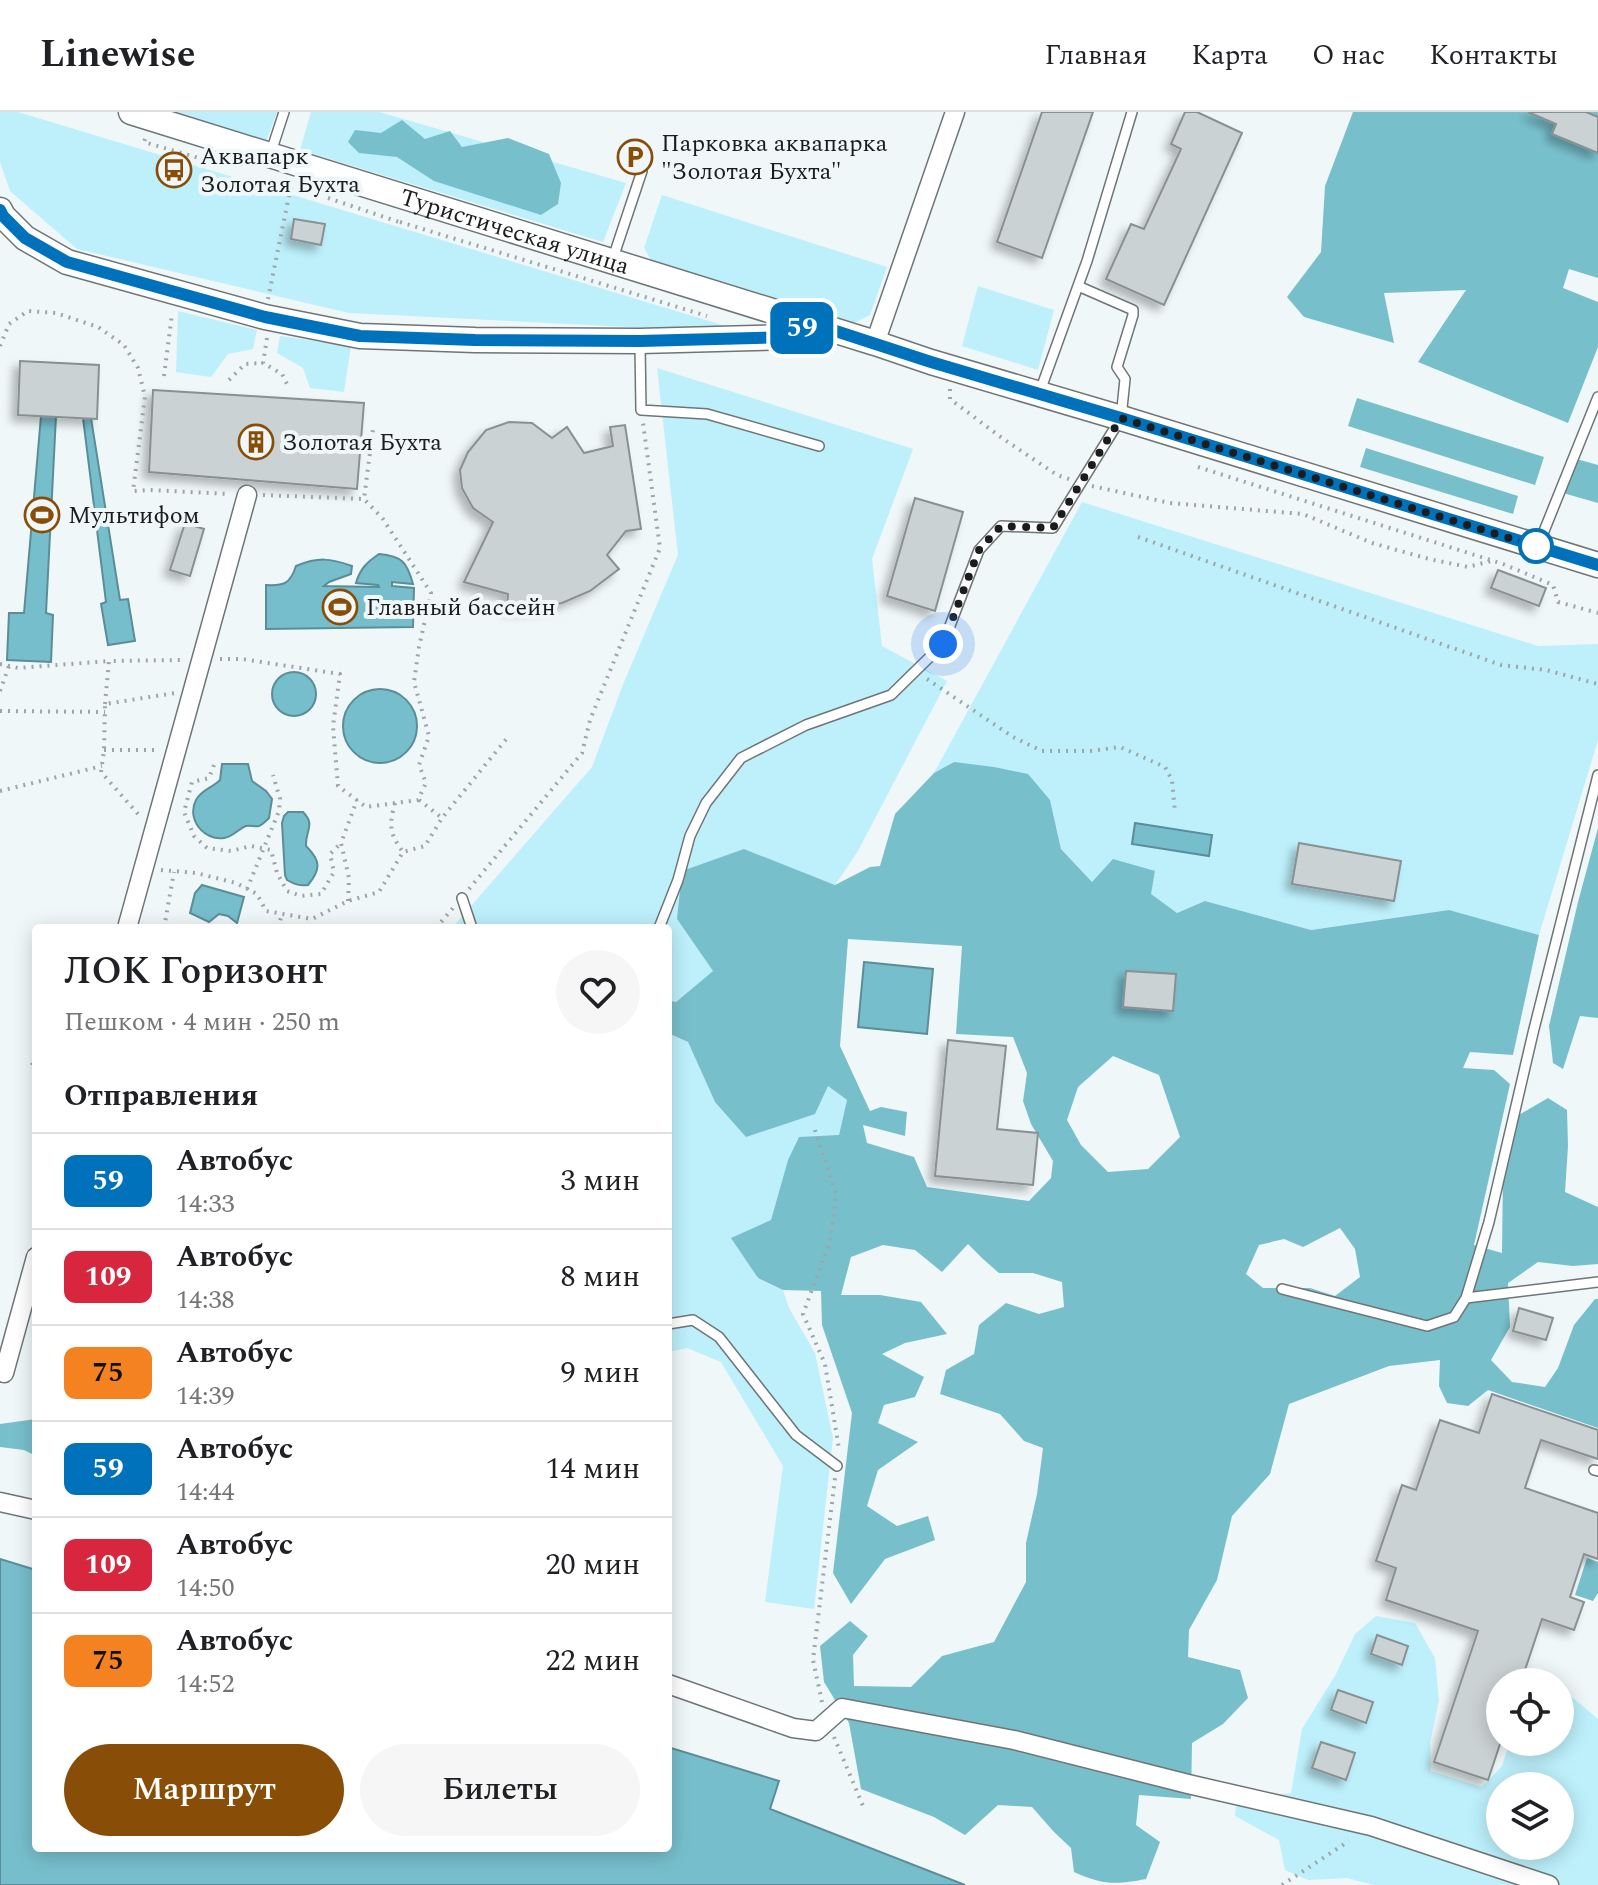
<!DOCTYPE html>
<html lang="ru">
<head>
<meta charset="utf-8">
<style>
  :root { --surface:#fff; --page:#f6f6f6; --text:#202124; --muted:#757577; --line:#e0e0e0; --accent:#884d06 }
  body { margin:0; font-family:Spectral,serif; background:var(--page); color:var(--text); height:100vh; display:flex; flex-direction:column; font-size:30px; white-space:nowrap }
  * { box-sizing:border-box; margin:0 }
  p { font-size:26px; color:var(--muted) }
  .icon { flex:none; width:44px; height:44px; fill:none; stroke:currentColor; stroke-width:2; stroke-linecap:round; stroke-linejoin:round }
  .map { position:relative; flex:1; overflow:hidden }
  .drawer { position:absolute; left:32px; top:812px; width:640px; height:928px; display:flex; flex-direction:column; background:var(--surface); border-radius:8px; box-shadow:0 4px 20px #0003 }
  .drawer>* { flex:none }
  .badge { padding:0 16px; border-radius:12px; font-size:28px; line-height:52px }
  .controls { position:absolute; left:1486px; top:1556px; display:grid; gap:16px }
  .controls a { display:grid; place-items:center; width:88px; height:88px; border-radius:50%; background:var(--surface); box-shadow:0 4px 20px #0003; font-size:40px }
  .you { position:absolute; width:40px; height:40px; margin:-20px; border:6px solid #fff; border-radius:50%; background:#1a73e8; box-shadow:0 0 0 12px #1a73e833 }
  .map>.badge { position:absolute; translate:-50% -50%; box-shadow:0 0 0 4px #fff }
  h2 { padding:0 32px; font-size:30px; line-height:72px }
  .round { display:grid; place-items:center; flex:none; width:84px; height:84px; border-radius:42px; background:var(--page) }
  .overview { display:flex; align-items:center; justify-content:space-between; height:136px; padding:0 32px }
  h1 { font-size:38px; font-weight:600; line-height:60px }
  .button { display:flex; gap:16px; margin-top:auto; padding:16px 32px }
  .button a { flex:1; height:92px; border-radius:48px; background:var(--accent); color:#fff; font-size:32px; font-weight:600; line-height:92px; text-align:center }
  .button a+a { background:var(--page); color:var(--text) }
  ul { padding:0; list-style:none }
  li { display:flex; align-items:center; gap:24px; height:96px; padding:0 32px; border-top:2px solid var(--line) }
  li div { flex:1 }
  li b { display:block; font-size:30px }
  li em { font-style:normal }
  li .badge { min-width:88px; font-weight:700; text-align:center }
  header { display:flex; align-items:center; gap:48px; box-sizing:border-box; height:112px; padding:0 40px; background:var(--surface); border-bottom:2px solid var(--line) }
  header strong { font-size:38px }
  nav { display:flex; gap:44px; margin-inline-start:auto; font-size:28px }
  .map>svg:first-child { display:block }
  .green { fill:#bdf0fb; fill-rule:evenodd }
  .forest { fill:#78bfcc; fill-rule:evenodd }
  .water { fill:#77becc; stroke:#5b8d98; stroke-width:2 }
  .building { fill:#cbd2d4; stroke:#899091; stroke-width:2; filter:url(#shadow) }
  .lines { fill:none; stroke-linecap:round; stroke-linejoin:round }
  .lane-casing { stroke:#6e7576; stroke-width:12 }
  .street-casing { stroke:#6e7576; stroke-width:21 }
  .secondary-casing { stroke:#6e7576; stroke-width:27 }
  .path { stroke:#9fa5a6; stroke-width:4; stroke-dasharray:2 6; stroke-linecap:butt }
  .lane { stroke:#fff; stroke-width:9 }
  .street { stroke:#fff; stroke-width:18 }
  .secondary { stroke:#fff; stroke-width:24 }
  .line-casing { stroke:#fff; stroke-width:18 }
  .line { stroke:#0072bc; stroke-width:12 }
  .walk { stroke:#1a1c1d; stroke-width:8; stroke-dasharray:0 14.4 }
  .stop-dot { fill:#fff; stroke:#0072bc; stroke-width:4 }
  .labels { text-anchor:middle; stroke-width:8; stroke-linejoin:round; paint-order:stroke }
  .poi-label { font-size:24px; fill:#1a1c1d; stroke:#eff7f8; text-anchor:start }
  .street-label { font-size:24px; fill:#1a1c1d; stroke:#eff7f8 }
</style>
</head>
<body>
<header>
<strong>Linewise</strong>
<nav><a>Главная</a><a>Карта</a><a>О нас</a><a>Контакты</a></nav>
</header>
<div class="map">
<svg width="1598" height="1773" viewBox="0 0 1598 1773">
  <defs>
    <filter id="shadow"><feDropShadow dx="-6" dy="6" stdDeviation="4" flood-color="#0004"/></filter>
  </defs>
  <rect width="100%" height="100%" fill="#eff7f8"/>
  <path class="green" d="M 0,0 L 18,0 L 729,215 L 727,220 L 349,201 L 77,137 L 10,79 L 0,50 Z
    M 171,0 L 277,0 L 266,30 Z
    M 311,0 L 379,0 L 626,71 L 603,130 L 300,38 Z
    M 662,83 L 887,155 L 870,203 L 854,211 L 651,148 L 644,136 Z
    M 978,174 L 1054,198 L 1038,258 L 962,234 Z
    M 178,199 L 257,218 L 253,237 L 228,242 L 211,265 L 176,260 Z
    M 280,224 L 351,234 L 344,280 L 310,276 L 303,256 L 277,241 Z
    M 657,256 L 913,337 L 872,447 L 882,534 L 947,569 L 858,739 L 835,773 L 744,737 L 677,807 L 713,859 L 676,890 L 668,888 L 668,816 L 452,816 L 592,655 L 624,570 L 678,443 Z
    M 1082,390 L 1538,534 L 1598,532 L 1598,628 L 1539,823 L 1449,798 L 1311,818 L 1205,789 L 1177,801 L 1150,782 L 1155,760 L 1092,770 L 1061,737 L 1050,688 L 954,650 L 934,661 Z
    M 668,921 L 688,930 L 715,990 L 828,974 L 847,988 L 839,1023 L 788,1048 L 771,1108 L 757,1166 L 783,1178 L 789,1196 L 815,1241 L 833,1326 L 814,1497 L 765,1490 L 783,1354 L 721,1250 L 687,1236 L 668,1240 Z
    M 1376,1504 L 1415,1511 L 1435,1546 L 1439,1588 L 1430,1631 L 1431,1659 L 1482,1675 L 1502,1654 L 1510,1630 L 1560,1630 L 1560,1580 L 1573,1586 L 1598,1607 L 1598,1773 L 1374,1773 L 1347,1766 L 1308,1768 L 1285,1758 L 1279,1728 L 1235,1704 L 1238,1676 L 1274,1683 L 1291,1681 L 1302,1617 L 1336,1562 L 1355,1522 ZM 1500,1674 L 1560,1674 L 1560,1734 L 1500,1734 Z"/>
  <path class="forest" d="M 1353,0 L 1598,0 L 1598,166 L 1569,157 L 1563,176 L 1598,190 L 1598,235 L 1568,311 L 1418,250 L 1466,178 L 1384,181 L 1394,231 L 1304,205 L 1287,185 L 1321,140 L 1325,74 Z
    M 402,8 L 425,27 L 450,19 L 462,35 L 508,26 L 549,42 L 561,71 L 558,92 L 541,103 L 434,69 L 397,45 L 359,41 L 348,30 L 355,18 L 381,21 Z
    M 1357,286 L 1544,345 L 1535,373 L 1348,314 Z
    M 1366,336 L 1518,384 L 1513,402 L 1360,355 Z
    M 1573,346 L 1598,353 L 1598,391 L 1563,381 Z
    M 954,650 L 994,655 L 1028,662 L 1050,688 L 1061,737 L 1092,770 L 1113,747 L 1155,759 L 1151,782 L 1177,801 L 1205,789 L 1311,818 L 1449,798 L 1539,823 L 1513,943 L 1470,940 L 1463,956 L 1494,958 L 1510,972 L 1474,1133 L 1502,1141 L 1503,1060 L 1517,1004 L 1548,986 L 1567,998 L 1568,1034 L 1565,1080 L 1598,1095 L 1598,1152 L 1573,1154 L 1538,1150 L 1508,1171 L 1510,1215 L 1491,1248 L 1512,1270 L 1545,1275 L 1558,1256 L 1574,1213 L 1595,1187 L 1598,1187 L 1598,1316 L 1488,1278 L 1468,1294 L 1447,1291 L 1439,1274 L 1440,1248 L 1389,1254 L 1289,1292 L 1270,1362 L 1232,1404 L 1217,1468 L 1189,1518 L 1188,1545 L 1240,1558 L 1248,1586 L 1223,1612 L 1192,1631 L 1191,1687 L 1139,1683 L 1136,1713 L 1160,1730 L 1146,1767 C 1115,1773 1103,1773 1074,1760 L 1071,1736 L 1054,1720 L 1032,1695 L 998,1693 L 965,1723 L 934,1705 L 861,1677 L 849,1611 L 824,1570 L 820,1534 L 850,1509 L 868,1524 L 853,1543 L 854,1574 L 911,1575 L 942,1544 L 994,1530 L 1026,1470 L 1026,1431 L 1037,1382 L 1043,1336 L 1024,1329 L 1000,1302 L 940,1282 L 946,1258 L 974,1242 L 979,1213 L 1006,1191 L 1039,1202 L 1064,1195 L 1062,1170 L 1033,1161 L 999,1161 L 983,1147 L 968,1132 L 942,1160 L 915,1138 L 883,1133 L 851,1145 L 841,1183 L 880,1183 L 921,1190 L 947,1222 L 905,1231 L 882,1242 L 924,1265 L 915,1285 L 884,1293 L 878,1311 L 918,1330 L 878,1358 L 867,1394 L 897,1414 L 928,1404 L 935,1428 L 885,1447 L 851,1492 L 833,1461 L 852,1301 L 822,1213 L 821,1179 L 783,1178 L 758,1166 L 731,1126 L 771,1108 L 788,1048 L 799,1025 L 839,1023 L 847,988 L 828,974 L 815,1002 L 746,1025 L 715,990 L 688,930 L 668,921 L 668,888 L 676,890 L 713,859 L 677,807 L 682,759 L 744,737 L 835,773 L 870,755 L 880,754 L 895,702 L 934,661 ZM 848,827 L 962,834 L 956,922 L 1013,925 L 1027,961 L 1023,989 L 1031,1012 L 1053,1049 L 1051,1066 L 1029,1089 L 927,1075 L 914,1045 L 867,1031 L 863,1013 L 905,1024 L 907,1000 L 881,995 L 870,999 L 840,934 ZM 1113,944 L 1159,963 L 1180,1025 L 1148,1057 L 1108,1060 L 1081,1033 L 1067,1008 L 1078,975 ZM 1340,1116 L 1355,1137 L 1360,1165 L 1335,1184 L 1310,1176 L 1263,1176 L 1246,1162 L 1259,1133 L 1284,1127 L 1303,1135 Z
    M 1598,716 L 1598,906 L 1580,904 L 1563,957 L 1553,951 L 1549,914 L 1578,790 Z
    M 36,1307 L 36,1344 L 24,1338 L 0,1335 L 0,1312 Z
    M 1587,1446 L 1598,1450 L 1598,1481 L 1593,1489 L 1575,1483 Z"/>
  <path class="water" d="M 41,304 L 56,304 L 46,501 L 53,503 L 51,550 L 7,548 L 9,501 L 24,501 Z
    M 83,306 L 91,306 L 120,488 L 128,487 L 135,529 L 108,533 L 101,492 L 106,490 Z
    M 379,442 C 402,444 407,450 413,472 L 392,470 L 392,474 L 414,476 L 413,515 L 266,517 L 266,473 C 284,474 290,472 296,454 C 318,445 330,446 352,454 L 351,462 L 329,470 L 324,474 L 379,475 L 378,473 L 356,471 C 360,457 367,450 379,442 Z
    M272 582a22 22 0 1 1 44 0a22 22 0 1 1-44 0Z
    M343 614a37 37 0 1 1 74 0a37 37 0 1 1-74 0Z
    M 222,652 L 248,652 L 252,669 L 266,679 L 272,687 L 269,706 C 267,708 262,713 259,714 C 255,715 251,713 246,714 C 238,717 233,725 224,726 C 204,729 186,707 196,688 C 201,678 212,676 220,668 Z
    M 288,700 L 303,700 C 316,713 305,719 306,734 C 321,749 321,757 308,773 C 299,774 294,772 287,768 L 285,763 L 282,711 L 284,704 Z
    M 1135,711 L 1212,723 L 1209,744 L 1132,732 Z
    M 202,773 L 244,785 L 237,811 L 228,804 L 219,802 L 209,810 L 190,801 L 195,781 Z
    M 864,850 L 933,857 L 927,922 L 858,915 Z
    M 0,1447 L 36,1458 L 36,1736 L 668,1736 L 668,1635 L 779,1669 L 770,1697 L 965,1773 L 0,1773 Z"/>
  <path class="building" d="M 1042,0 L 1093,0 L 1042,146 L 997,130 Z
    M 1185,0 L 1197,0 L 1242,21 L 1164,193 L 1106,167 L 1131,112 L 1144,117 L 1181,37 L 1171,32 Z
    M 1528,0 L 1586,0 L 1598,5 L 1598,41 L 1552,22 L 1556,12 Z
    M 294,107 L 325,112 L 321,133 L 291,127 Z
    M 20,249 L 99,253 L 97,307 L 18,303 Z
    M 153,278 L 364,291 L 357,377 L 149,360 Z
    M 509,310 L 532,311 L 552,326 L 567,315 L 584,341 L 613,334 L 610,315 L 625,313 L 641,417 L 626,419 L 607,443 L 619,457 L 590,479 L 562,491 L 537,496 L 507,496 L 508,482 L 464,470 L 493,410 L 473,396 L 462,376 L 460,358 L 468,340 L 486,318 Z
    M 915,386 L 963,400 L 935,499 L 887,484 Z
    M 185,411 L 204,417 L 190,464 L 170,458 Z
    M 1498,458 L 1546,476 L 1539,494 L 1491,476 Z
    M 1299,731 L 1401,749 L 1394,789 L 1292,772 Z
    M 1126,859 L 1176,862 L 1173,899 L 1123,895 Z
    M 948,928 L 1006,934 L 997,1017 L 1038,1021 L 1033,1073 L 935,1064 Z
    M 1519,1196 L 1553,1206 L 1546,1228 L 1513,1219 Z
    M 1492,1282 L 1598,1318 L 1598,1347 L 1541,1328 L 1525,1376 L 1598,1401 L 1598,1447 L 1584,1442 L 1570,1485 L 1584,1490 L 1574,1518 L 1542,1507 L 1521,1570 L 1500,1570 L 1500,1632 L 1488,1668 L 1434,1650 L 1478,1519 L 1386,1488 L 1396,1456 L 1376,1449 L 1402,1373 L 1416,1378 L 1440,1308 L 1479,1321 Z
    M 1377,1523 L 1408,1534 L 1402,1553 L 1371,1542 Z
    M 1338,1578 L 1373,1590 L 1366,1611 L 1331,1598 Z
    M 1321,1630 L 1355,1641 L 1346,1668 L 1312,1656 Z"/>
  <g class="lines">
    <g class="lane-casing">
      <path id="lane" d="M 271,40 L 284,0
        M 612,149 L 642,59
        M 640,232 L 641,298 L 707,302 L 819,334
        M 1039,282 L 1087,149 L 1132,0
        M 1538,434 L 1598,285
        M 462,786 L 472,816
        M 659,816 L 678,768 L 690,724 L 706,691 L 741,646 L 806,613 L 891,583 L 943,532 L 979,438 L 1001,414 L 1053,416 L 1121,306 L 1125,267 L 1117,255 L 1133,203 L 1133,198 L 1078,174
        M 1282,1177 L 1427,1214 L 1454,1205 L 1466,1186 L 1489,1110 L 1533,921 L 1598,663
        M 1466,1186 L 1598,1170
        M 668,1212 L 693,1208 L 719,1225 L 796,1323 L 837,1354
        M 1594,1358 L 1598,1359"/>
    </g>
    <g class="street-casing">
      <path id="street" d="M 875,231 L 955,0
        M 127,816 L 247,383
        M 4,1261 L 36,1145
        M 0,1390 L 36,1398
        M 668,1572 L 793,1616 L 816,1619 L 842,1596 L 1014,1628 L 1188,1672 L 1371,1714 L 1549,1773"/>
    </g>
    <g class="secondary-casing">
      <g id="secondary">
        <path id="s1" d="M 131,0 L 875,231 L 931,250 L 1121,306 L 1598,453"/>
        <path d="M 0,98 L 3,104 L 25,126 L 67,150 L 265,205 L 360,224 L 475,228 L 640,229 L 795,225 L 808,210"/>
      </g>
    </g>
    <path class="path" d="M 145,27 L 144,30 L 202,47
      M 328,86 L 399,110
      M 400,110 L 707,204
      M 268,187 L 291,74 L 287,73
      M 267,226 L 263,251 L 282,262 L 289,276
      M 0,234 L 9,212 L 28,199 L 56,201 L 98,215 L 124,233 L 138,256 L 145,285 L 133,379 L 149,378 L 230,382
      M 164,264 L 172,202
      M 229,268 L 245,252 L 263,251
      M 950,277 L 950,287 L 1002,326 L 1057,363 L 1069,367
      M 1198,355 L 1503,452 L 1553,473 L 1558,490 L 1598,501
      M 1092,374 L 1170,391 L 1303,402 L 1372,431 L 1429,447 L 1468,455 L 1491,449
      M 263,383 L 364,387
      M 1138,425 L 1501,553 L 1546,558 L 1598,572
      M 220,547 L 242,547 L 340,562 L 333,614 L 338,674 L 366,695 L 418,688 L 426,671 L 419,653 L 429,624 L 414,570 L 419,535 L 431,481 L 383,407 L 364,387 L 373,317
      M 0,552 L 18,556 L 109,549
      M 927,567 L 1013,625 L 1042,639 L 1090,639 L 1120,635 L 1165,655 L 1172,668 L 1175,700
      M 0,579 L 9,554
      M 105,592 L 109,549 L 183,548
      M 0,599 L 105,600
      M 104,638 L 158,638
      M 214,653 L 209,666 L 192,670 L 184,700 L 194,724 L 207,736 L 231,739 L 251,734 L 271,738 L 277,761 L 287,779 L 301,784 L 321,782 L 334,760 L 330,742 L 341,731
      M 0,679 L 102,654
      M 419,688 L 442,706
      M 395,691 C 389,713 389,721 403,740
      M 138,702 L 101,660 L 104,638 L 105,592 L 175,581
      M 161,758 L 196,761 L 236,771 L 257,782 L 266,799 L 312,807 L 348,789 L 379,780 L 403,740 L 425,734 L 442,706 L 508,625
      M 247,777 L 279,699 L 280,687 L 273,663
      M 469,777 L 582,641 L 590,608 L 660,436 L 643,311
      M 348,789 L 349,766 L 341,731 L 357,688
      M 164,816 L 174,760
      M 278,816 L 282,802
      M 436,816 L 453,796
      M 36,944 L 31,955 L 36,961
      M 815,1018 L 836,1082 L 831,1126 L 803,1202 L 825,1252 L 839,1337
      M 822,1590 L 813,1548 L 835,1366
      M 834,1625 L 863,1694
      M 1282,1773 L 1349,1729"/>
    <use href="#lane" class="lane"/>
    <use href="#street" class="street"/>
    <use href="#secondary" class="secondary"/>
  </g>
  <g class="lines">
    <g class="line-casing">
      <path id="line" d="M 0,98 L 3,104 L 25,126 L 67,150 L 265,205 L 360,224 L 475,228 L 640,229 L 795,225 L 808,210 L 931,250 L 1121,306 L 1598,453"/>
    </g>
    <use href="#line" class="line"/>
    <path class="walk" d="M 943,532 L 979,438 L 1001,414 L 1053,416 L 1121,306 L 1538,435 L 1536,434"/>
  </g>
  <defs>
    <g id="parking-ring" transform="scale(1.8)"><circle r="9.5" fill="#eff7f8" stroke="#884d06" stroke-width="1.5"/><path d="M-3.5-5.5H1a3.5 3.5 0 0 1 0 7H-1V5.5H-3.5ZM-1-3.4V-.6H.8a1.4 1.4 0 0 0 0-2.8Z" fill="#884d06"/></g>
    <g id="bus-ring" transform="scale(1.8)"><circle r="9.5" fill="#eff7f8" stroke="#884d06" stroke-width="1.5"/><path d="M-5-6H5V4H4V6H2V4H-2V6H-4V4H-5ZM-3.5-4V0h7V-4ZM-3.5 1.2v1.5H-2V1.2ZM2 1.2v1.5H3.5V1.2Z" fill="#884d06"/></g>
    <g id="building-ring" transform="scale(1.8)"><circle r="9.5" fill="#eff7f8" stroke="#884d06" stroke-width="1.5"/><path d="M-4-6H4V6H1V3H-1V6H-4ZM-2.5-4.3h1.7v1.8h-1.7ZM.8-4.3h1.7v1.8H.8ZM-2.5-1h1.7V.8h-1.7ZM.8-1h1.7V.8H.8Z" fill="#884d06"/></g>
    <g id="stadium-ring" transform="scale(1.8)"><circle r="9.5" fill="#eff7f8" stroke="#884d06" stroke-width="1.5"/><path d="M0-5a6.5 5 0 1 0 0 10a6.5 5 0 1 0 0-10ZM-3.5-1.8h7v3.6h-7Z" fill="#884d06"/></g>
  </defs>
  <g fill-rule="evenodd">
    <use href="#parking-ring" x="635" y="45"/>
    <use href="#bus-ring" x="174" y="58"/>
    <use href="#building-ring" x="256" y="330"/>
    <use href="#stadium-ring" x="42" y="403"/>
    <use href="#stadium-ring" x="340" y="495"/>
  </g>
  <circle class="stop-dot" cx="1536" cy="434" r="16"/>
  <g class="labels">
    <g class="poi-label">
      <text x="661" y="39">Парковка аквапарка<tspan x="661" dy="28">"Золотая Бухта"</tspan></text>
      <text x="200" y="52">Аквапарк<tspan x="200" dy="28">Золотая Бухта</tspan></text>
      <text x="282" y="338">Золотая Бухта</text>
      <text x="68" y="411">Мультифом</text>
      <text x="366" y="503">Главный бассейн</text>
    </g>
    <g class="street-label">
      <text dy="8" stroke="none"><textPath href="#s1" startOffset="402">Туристическая улица</textPath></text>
    </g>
  </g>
</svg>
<div class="controls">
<a><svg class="icon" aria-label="locate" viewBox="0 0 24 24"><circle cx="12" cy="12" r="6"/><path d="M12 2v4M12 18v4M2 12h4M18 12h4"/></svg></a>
<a><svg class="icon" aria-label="layers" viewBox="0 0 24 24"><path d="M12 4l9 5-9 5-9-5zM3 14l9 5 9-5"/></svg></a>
</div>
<div class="you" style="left:943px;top:532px"></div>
<b class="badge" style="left:802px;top:216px;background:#0072bc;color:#fff">59</b>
<section class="drawer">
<div class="overview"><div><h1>ЛОК Горизонт</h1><p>Пешком · 4 мин · 250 m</p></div><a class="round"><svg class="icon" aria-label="heart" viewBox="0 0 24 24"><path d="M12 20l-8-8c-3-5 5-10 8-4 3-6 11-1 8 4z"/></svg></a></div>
<h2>Отправления</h2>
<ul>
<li><span class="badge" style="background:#0072bc;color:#fff">59</span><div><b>Автобус</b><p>14:33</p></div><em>3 мин</em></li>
<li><span class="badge" style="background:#d7263d;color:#fff">109</span><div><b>Автобус</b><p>14:38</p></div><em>8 мин</em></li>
<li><span class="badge" style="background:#f58220;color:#111">75</span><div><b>Автобус</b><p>14:39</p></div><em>9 мин</em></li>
<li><span class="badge" style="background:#0072bc;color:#fff">59</span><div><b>Автобус</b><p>14:44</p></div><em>14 мин</em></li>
<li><span class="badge" style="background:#d7263d;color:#fff">109</span><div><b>Автобус</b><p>14:50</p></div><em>20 мин</em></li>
<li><span class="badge" style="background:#f58220;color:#111">75</span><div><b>Автобус</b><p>14:52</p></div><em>22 мин</em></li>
</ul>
<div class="button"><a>Маршрут</a><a>Билеты</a></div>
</section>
</div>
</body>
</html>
